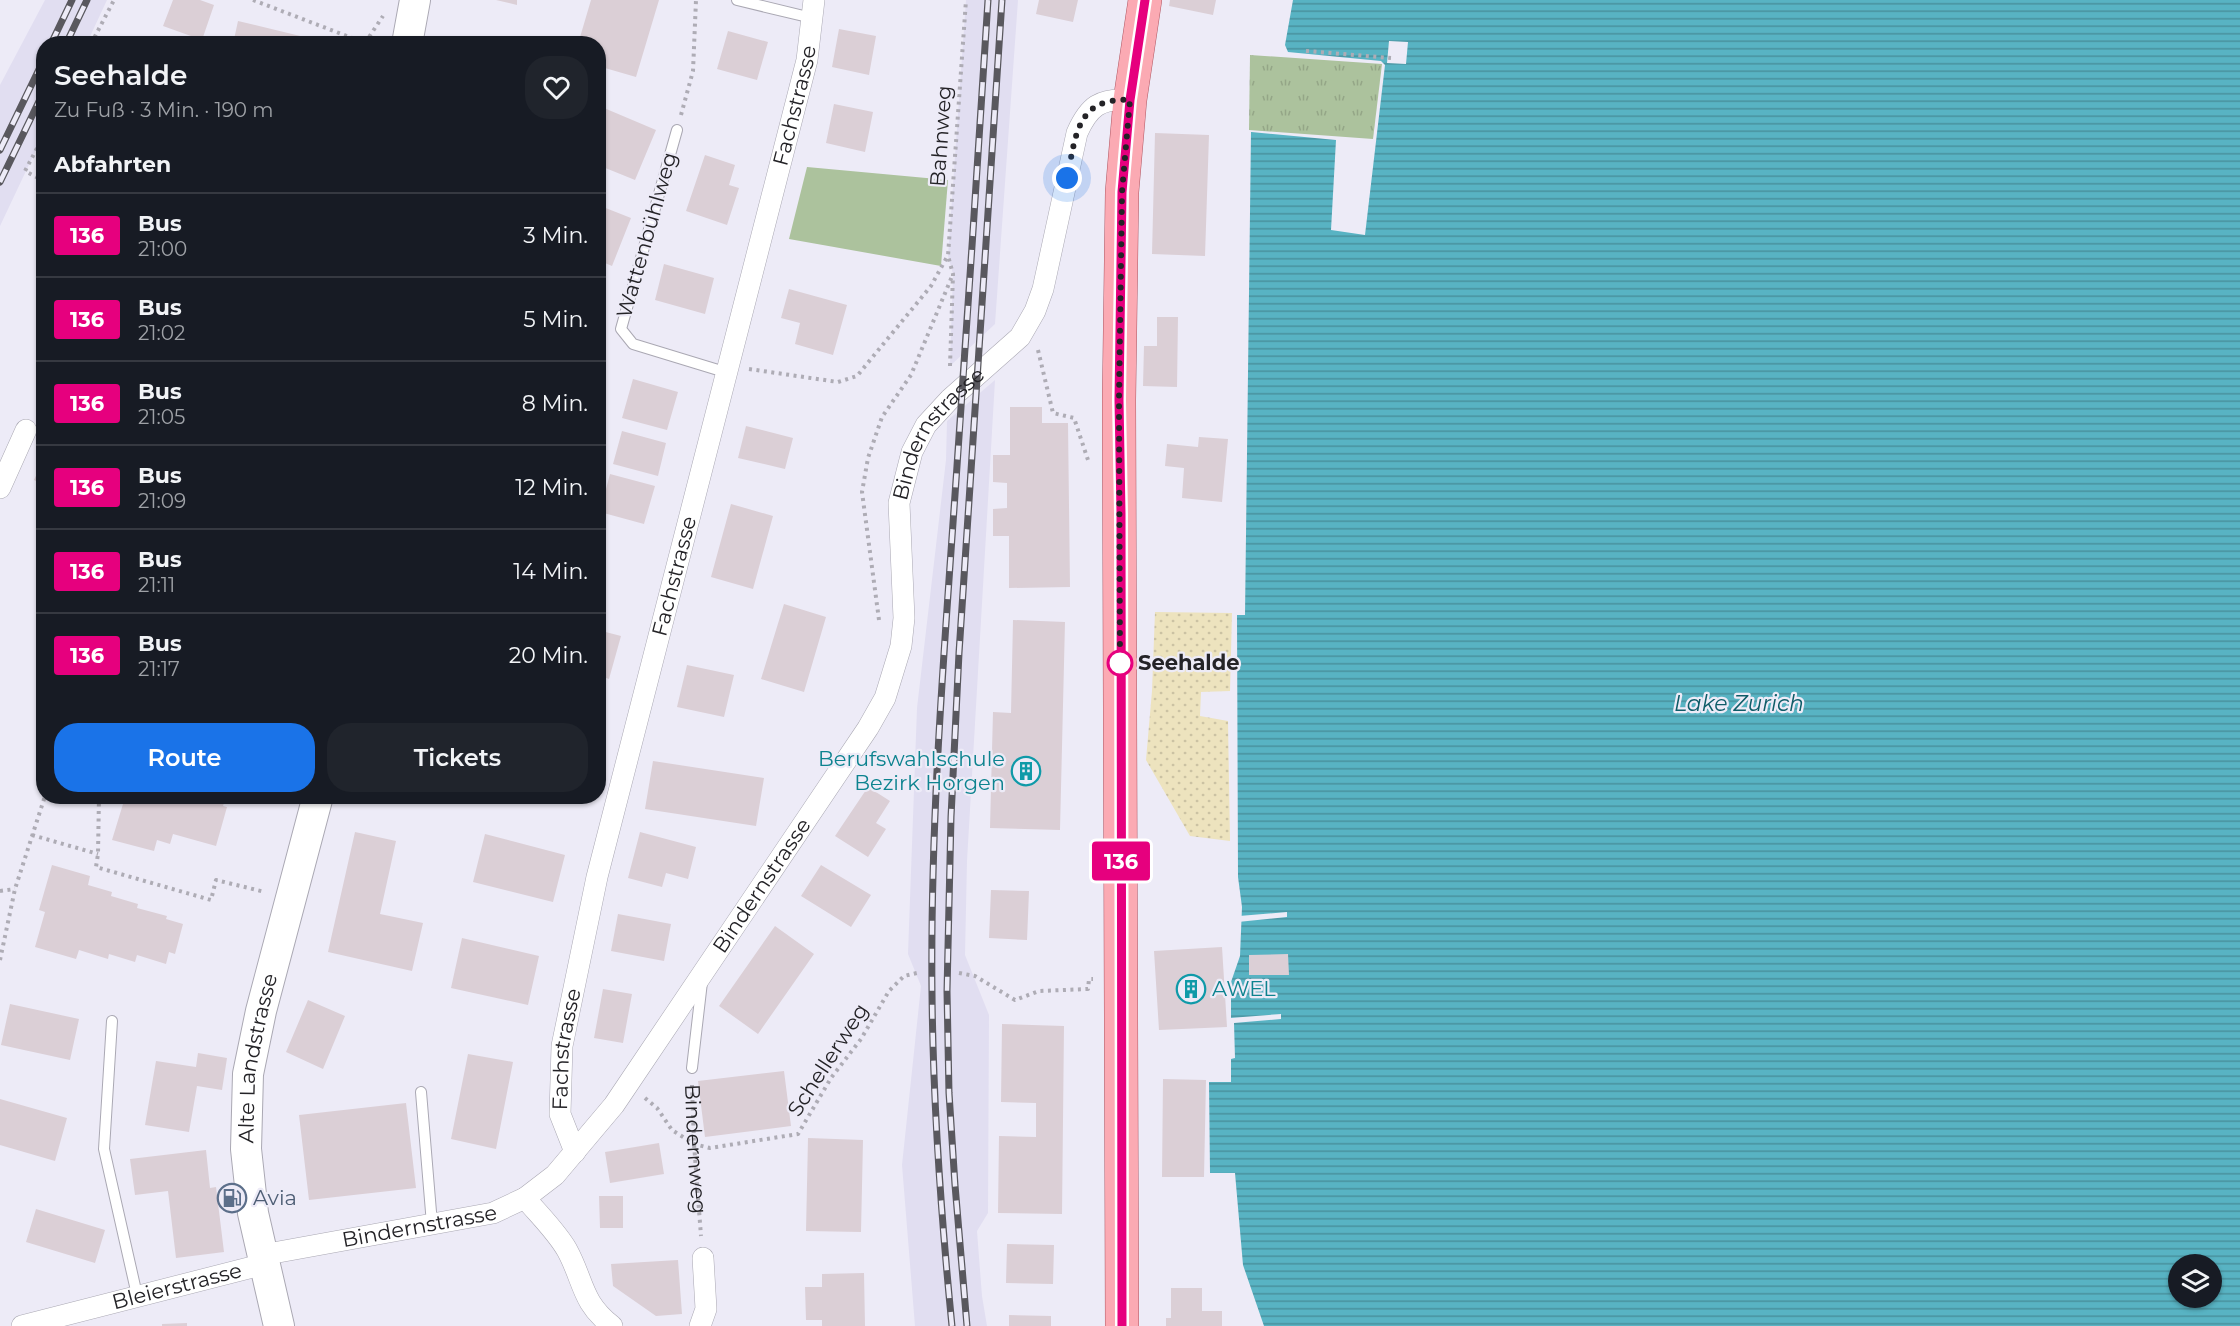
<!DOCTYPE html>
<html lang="de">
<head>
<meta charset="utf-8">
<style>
  :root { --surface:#171b24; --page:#20242c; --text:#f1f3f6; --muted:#9ea1a6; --line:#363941; --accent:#1a73e8 }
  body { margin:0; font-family:Montserrat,sans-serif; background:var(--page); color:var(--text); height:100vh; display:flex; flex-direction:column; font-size:22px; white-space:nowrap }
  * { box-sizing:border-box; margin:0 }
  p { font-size:20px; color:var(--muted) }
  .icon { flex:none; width:33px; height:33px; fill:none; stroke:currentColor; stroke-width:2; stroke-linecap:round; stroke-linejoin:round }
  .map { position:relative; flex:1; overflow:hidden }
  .drawer { position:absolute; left:36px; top:36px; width:570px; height:768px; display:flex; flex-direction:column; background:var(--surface); border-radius:24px; box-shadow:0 2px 4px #0004 }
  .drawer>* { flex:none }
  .badge { padding:0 12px; border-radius:4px; font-size:21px; line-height:39px }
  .fabs { position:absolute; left:2168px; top:1254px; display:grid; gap:12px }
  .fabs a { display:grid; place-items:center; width:54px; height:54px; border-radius:50%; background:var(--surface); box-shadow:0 2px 4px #0004; font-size:30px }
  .you { position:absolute; width:30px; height:30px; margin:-15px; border:4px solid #fff; border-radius:50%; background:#1a73e8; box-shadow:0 0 0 9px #1a73e833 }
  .map>.badge { position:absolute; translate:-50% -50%; box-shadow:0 0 0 3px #fff }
  h2 { padding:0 18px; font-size:22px; line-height:54px }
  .round { display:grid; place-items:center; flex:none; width:63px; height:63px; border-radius:24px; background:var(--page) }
  .head { display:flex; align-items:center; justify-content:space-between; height:102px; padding:0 18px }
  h1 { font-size:28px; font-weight:600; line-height:45px }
  .primary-button { display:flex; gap:12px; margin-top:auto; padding:12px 18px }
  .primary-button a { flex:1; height:69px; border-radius:24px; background:var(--accent); color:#fff; font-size:24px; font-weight:600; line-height:69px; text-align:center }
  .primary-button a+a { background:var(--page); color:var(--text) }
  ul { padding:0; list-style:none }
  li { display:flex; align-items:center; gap:18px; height:84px; padding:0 18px; border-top:2px solid var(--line) }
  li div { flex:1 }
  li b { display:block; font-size:22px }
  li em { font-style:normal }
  li .badge { min-width:66px; font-weight:700; text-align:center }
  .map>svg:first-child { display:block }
  .built { fill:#e1def1 }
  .grass { fill:#acc29d }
  .sand { fill:url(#sand-dots) }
  .park { fill:url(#park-tufts) }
  .water { fill:url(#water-rules); fill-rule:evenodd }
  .pier { fill:#edebf7 }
  .building { fill:#dbcfd6 }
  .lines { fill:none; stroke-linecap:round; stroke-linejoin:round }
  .lane-casing { stroke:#aaa8b3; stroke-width:12 }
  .street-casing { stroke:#aaa8b3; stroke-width:22 }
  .secondary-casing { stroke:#aaa8b3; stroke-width:32 }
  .primary-casing { stroke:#ae5662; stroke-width:34 }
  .path { stroke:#aeacb5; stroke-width:4; stroke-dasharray:3 4.5; stroke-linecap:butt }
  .lane { stroke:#fff; stroke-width:10 }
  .street { stroke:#fff; stroke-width:21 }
  .secondary { stroke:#fff; stroke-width:30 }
  .primary { stroke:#fbaab3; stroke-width:33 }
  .rail-casing { stroke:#59585e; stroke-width:7 }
  .rail { stroke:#edebf7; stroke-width:4.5; stroke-dasharray:14; stroke-linecap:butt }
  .line-casing { stroke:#fff; stroke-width:14 }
  .line { stroke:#e6007e; stroke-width:9 }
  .walk { stroke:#242327; stroke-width:6; stroke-dasharray:0 10.8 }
  .stop-dot { fill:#fff; stroke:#e6007e; stroke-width:3 }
  .labels { text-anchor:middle; stroke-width:4.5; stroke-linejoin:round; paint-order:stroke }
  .street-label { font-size:21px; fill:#242327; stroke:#edebf7 }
  .stop-label { font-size:21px; font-weight:bold; fill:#242327; stroke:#edebf7; text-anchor:start }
  .culture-label { font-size:21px; fill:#0d838f; stroke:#edebf7; text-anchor:end }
  .service-label { font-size:21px; fill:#4e5e75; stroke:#edebf7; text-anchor:start }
  .water-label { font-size:22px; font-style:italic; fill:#0e5c68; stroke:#edebf7 }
</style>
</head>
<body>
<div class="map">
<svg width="2240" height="1326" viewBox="0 0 2240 1326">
  <defs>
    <pattern id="sand-dots" width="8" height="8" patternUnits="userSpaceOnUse" patternTransform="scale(1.5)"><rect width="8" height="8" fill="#ede3be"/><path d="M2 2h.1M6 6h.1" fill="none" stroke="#cbc2a3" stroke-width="1.8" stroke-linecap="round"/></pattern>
    <pattern id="park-tufts" width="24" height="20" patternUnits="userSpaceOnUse" patternTransform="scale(1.5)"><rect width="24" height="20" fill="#acc29d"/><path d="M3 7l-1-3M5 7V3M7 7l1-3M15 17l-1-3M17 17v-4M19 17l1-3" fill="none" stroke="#94a687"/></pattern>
    <pattern id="water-rules" width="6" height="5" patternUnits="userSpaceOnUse" patternTransform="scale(1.5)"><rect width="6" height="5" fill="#58b3c3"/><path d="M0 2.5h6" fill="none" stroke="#49919e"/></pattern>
  </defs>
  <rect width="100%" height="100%" fill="#edebf7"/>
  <path class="built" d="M 45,0 L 107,0 L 87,43 L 44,44 L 43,135 L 0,226 L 0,85 Z
    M 966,0 L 1018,0 L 995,324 L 950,366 L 953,274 L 948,256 Z
    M 995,380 L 967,861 L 965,955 L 989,1015 L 988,1213 L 977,1231 L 982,1296 L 987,1326 L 915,1326 L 902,1165 L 921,986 L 908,954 L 917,708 L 946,460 L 947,421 Z"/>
  <path class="grass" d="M 807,167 L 948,180 L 941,266 L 789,239 Z"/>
  <path class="sand" d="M 1155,612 L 1232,613 L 1230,691 L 1201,692 L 1200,716 L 1228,721 L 1230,841 L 1190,836 L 1146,760 L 1152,691 Z"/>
  <path class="park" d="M 1250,55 L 1382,64 L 1373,139 L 1249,130 Z"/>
  <path class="water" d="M 1293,0 L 2240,0 L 2240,1326 L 1264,1326 L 1243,1265 L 1235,1173 L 1210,1173 L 1209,1082 L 1231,1082 L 1231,982 L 1240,956 L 1242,907 L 1238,877 L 1237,615 L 1245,615 L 1251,132 L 1336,140 L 1331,230 L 1365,235 L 1385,65 L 1381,61 L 1288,52 L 1285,45 ZM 2178,1264 L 2211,1264 L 2211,1298 L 2178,1298 Z"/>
  <path class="pier" d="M 1389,41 L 1408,42 L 1406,64 L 1387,63 Z
    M 1287,912 L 1287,917 L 1238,922 L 1239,916 Z
    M 1281,1014 L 1281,1019 L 1234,1023 L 1235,1058 L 1231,1059 L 1230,1018 Z"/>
  <path class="building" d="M 173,0 L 200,0 L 214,5 L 202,40 L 163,26 Z
    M 496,0 L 517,0 L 517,5 Z
    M 591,0 L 659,0 L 636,77 L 598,66 L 598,44 L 578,44 Z
    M 1039,0 L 1078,0 L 1073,22 L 1036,14 Z
    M 1170,0 L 1216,0 L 1213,15 L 1169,6 Z
    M 238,21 L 329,43 L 329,44 L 233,44 Z
    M 839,29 L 876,36 L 869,75 L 832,67 Z
    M 728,31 L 768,42 L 757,80 L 717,69 Z
    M 834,104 L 873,112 L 865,152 L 826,143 Z
    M 604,108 L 656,130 L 635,180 L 598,165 L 598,121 Z
    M 1155,133 L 1209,135 L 1205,256 L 1152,254 Z
    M 705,155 L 735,165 L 729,185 L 739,188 L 727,225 L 686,211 Z
    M 598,205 L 631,218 L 612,266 L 598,260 Z
    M 664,264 L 714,278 L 705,314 L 655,300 Z
    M 789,289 L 847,305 L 833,355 L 795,344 L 800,323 L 781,318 Z
    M 1157,317 L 1178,317 L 1177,387 L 1143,386 L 1144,346 L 1157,346 Z
    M 633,379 L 678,392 L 667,430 L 622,418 Z
    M 1010,407 L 1042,407 L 1042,423 L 1068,423 L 1070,587 L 1009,588 L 1009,536 L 993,536 L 993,509 L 1007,508 L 1007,483 L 993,482 L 993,455 L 1010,455 Z
    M 746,426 L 793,438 L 785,469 L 738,458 Z
    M 622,431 L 666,443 L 658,476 L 613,464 Z
    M 1199,437 L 1228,439 L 1222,502 L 1182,498 L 1184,468 L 1165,466 L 1167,444 L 1198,447 Z
    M 44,459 L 44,485 L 34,480 Z
    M 610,474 L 655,486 L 644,524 L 600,512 Z
    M 731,504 L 773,516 L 753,589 L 711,577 Z
    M 784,604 L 826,617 L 804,692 L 761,679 Z
    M 1013,620 L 1065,622 L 1060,830 L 990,828 L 993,712 L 1011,713 Z
    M 598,630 L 621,636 L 609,679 L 598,675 Z
    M 687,665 L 734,675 L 724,717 L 677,707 Z
    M 653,761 L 764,778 L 756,826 L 645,809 Z
    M 868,787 L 890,801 L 876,823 L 886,829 L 868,857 L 835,836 Z
    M 117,796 L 226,796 L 223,806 L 227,807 L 216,846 L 173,834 L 170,844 L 157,840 L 154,851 L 112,840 L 123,804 L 116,802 Z
    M 415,796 L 447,796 L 445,804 Z
    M 561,796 L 580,796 L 579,802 Z
    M 355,832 L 396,841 L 380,914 L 423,923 L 412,971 L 328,952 Z
    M 640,832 L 696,847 L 688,879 L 666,873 L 662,887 L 628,878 Z
    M 485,834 L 565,855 L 553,902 L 473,882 Z
    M 52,865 L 90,876 L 88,885 L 112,892 L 111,896 L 138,904 L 137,908 L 167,916 L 166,919 L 183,924 L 175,954 L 169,952 L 166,964 L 137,955 L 135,962 L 109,954 L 108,959 L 79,950 L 76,959 L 35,947 L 45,912 L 39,910 Z
    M 821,865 L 871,895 L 851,927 L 801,896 Z
    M 991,890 L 1029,891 L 1027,940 L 989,938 Z
    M 618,914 L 671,924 L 664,961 L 611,951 Z
    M 775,926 L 814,954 L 758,1034 L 719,1006 Z
    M 462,938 L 539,956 L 528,1005 L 451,988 Z
    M 1222,947 L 1227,1027 L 1159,1030 L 1154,951 Z
    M 1288,954 L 1289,975 L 1249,975 L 1249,955 Z
    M 603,989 L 632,994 L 623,1043 L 594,1038 Z
    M 308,1000 L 345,1016 L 323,1069 L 286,1052 Z
    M 10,1004 L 79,1019 L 70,1060 L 1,1045 Z
    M 1002,1024 L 1064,1026 L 1062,1214 L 998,1213 L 999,1136 L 1036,1137 L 1036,1103 L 1001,1102 Z
    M 198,1053 L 227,1058 L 222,1090 L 197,1086 L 189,1132 L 145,1125 L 156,1061 L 196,1067 Z
    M 468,1054 L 513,1062 L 496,1149 L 451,1139 Z
    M 784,1071 L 791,1126 L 705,1137 L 698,1081 Z
    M 1163,1079 L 1206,1080 L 1204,1177 L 1162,1177 Z
    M 0,1099 L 67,1118 L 55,1161 L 0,1145 Z
    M 406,1103 L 416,1188 L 309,1200 L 299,1115 Z
    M 808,1138 L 863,1140 L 861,1232 L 806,1231 Z
    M 659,1143 L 664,1174 L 610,1183 L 605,1152 Z
    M 206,1150 L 210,1188 L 216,1187 L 224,1252 L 176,1258 L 168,1191 L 135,1195 L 130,1159 Z
    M 599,1196 L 623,1196 L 623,1228 L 600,1228 Z
    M 36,1209 L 105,1230 L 95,1263 L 26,1242 Z
    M 1007,1244 L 1054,1245 L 1053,1284 L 1006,1283 Z
    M 678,1260 L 682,1314 L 656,1316 L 613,1286 L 611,1264 Z
    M 864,1273 L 865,1326 L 822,1326 L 822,1320 L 806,1320 L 805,1287 L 822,1287 L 822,1274 Z
    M 1171,1288 L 1202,1288 L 1202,1311 L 1222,1311 L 1222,1326 L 1166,1326 L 1166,1318 L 1171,1318 Z
    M 1009,1315 L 1051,1316 L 1051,1326 L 1009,1326 Z
    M 187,1323 L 187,1326 L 162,1326 L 162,1324 Z"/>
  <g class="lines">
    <g class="lane-casing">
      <path id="lane" d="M 737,0 L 812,18
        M 677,130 L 621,329 L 633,344 L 728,373
        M 112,1021 L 104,1149 L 137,1295
        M 692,1068 L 702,982
        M 421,1092 L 432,1224"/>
    </g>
    <g class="street-casing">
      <g id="street">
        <path d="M 0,488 L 26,430"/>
        <path id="s2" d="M 575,1152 L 560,1114 L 562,1046 L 597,877 L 807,60 L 814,0"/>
        <path d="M 525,1198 C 539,1215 556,1231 567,1250 C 584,1281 581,1302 612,1326"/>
        <path id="s3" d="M 262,1255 L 493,1213 L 525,1198 L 555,1175 L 614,1105 L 868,728 L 885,698 L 901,646 L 904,618 L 899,503 L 912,452 L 926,425 L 950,399 L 1020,337 L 1035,311 L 1043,289 L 1077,133 C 1089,106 1100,98 1130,100"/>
        <path id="s4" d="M 22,1326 L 264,1264"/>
        <path d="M 700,1326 L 706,1309 L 703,1258"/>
      </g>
    </g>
    <g class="secondary-casing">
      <g id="secondary">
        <path d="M 407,44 L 415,0"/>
        <path id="s5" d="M 279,1326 L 253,1213 L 246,1149 L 248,1074 L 261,1011 L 318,796"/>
      </g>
    </g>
    <g class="primary-casing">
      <path id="primary" d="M 1122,1326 L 1119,400 L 1122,192 L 1130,100 L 1145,0"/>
    </g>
    <g class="path">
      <path d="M 253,0 L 365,43 L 383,16"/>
      <path d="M 91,44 L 114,0"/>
      <path d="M 1306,51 L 1391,58"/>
      <path d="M 681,115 L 693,71 L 696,0"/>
      <path d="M 44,135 L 25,171 L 44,181"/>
      <path d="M 1038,350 L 1053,413 L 1074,418 L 1088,460 L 1091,460"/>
      <path d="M 950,366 L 953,274 L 948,256 L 966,0"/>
      <path d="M 749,369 L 838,382 L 857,376 L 931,286 L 947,257"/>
      <path d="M 879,620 L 862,492 L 868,458 L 882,417 L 911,375 L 953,274"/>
      <path d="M 99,796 L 98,854 L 96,867 L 211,900 L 216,880 L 265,892"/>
      <path d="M 32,835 L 98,854"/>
      <path d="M 0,891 L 15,889"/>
      <path d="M 0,960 L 15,889 L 45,796"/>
      <path d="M 959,973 L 975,976 L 1015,1000 L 1039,991 L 1088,989 L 1089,979 L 1093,979"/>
      <path id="s1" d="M 692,1085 L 694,1144 L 701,1236"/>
      <path d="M 645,1098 L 657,1108 L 672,1130 L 694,1144 L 710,1148 L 798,1134 L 831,1078 L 861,1039 L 889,991 L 904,976 L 921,972"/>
    </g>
    <use href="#lane" class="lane"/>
    <use href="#street" class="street"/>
    <use href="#secondary" class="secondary"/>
    <use href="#primary" class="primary"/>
    <g class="rail-casing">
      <path id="rail" d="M 51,44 L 72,0
        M 66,44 L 87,0
        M 0,150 L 44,59
        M 0,182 L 44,91
        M 952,1326 C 941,1215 933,1104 932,993 C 930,817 945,641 957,466 C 968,311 978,155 988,0
        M 967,1326 L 955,1185 L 949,1093 L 947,991 L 951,817 L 959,653 L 1002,0"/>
    </g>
    <use href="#rail" class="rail"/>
  </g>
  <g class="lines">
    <g class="line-casing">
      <path id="line" d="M 1122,1326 L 1121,513 L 1119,400 L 1122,192 L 1130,100 L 1145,0"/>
    </g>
    <use href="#line" class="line"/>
    <path class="walk" d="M 1067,178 C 1076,136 1076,97 1130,100 L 1122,192 L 1119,400 L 1120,663"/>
  </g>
  <defs>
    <g id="building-ring" transform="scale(1.5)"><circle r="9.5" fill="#edebf7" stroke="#0f9aa8" stroke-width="1.5"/><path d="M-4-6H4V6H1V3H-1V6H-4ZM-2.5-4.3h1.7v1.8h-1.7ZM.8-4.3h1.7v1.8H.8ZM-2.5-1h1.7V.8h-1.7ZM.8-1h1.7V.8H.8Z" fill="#0f9aa8"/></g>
    <g id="fuel-ring" transform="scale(1.5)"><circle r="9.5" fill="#edebf7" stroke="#5c6f8a" stroke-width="1.5"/><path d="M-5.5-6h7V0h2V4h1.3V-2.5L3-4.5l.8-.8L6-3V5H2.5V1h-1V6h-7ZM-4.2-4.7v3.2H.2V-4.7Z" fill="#5c6f8a"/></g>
  </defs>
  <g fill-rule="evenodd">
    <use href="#building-ring" x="1026" y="771"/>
    <use href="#building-ring" x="1191" y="989"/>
    <use href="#fuel-ring" x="232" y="1198"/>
  </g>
  <circle class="stop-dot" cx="1120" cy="663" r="12"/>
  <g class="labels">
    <g class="street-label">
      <text dy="7" stroke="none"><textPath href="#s2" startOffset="1078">Fachstrasse</textPath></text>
      <text transform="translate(941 136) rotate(-86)" y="7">Bahnweg</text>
      <text transform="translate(647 235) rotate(-74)" y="7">Wattenbühlweg</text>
      <text dy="7" stroke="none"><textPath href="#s3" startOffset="1168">Bindernstrasse</textPath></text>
      <text dy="7" stroke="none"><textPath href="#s2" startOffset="592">Fachstrasse</textPath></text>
      <text dy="7" stroke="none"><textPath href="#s3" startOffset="664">Bindernstrasse</textPath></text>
      <text dy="7" stroke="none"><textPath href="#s2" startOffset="106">Fachstrasse</textPath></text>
      <text dy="7" stroke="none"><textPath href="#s5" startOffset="272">Alte Landstrasse</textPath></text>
      <text transform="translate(828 1060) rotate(-57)" y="7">Schellerweg</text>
      <text dy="7" stroke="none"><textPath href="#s1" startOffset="64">Bindernweg</textPath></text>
      <text dy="7" stroke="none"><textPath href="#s3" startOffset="160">Bindernstrasse</textPath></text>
      <text dy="7" stroke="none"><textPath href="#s4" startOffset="160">Bleierstrasse</textPath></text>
    </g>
    <g class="stop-label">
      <text x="1138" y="670">Seehalde</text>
    </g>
    <g class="culture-label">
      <text x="1005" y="766">Berufswahlschule<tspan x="1005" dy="24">Bezirk Horgen</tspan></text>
      <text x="1212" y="996" text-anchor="start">AWEL</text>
    </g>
    <g class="service-label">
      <text x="253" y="1205">Avia</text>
    </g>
    <g class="water-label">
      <text x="1739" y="711">Lake Zurich</text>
    </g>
  </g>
</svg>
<div class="fabs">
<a><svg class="icon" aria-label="layers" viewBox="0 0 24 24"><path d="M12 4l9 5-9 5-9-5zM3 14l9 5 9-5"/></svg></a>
</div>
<div class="you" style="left:1067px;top:178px"></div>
<b class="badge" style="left:1121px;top:861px;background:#e6007e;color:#fff">136</b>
<section class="drawer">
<div class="head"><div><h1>Seehalde</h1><p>Zu Fuß · 3 Min. · 190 m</p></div><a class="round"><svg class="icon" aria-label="heart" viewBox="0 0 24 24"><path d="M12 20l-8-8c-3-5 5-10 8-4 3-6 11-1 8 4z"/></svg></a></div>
<h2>Abfahrten</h2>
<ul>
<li><span class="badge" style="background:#e6007e;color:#fff">136</span><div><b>Bus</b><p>21:00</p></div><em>3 Min.</em></li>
<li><span class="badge" style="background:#e6007e;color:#fff">136</span><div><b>Bus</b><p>21:02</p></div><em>5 Min.</em></li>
<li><span class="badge" style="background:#e6007e;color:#fff">136</span><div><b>Bus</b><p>21:05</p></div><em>8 Min.</em></li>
<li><span class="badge" style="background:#e6007e;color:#fff">136</span><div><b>Bus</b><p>21:09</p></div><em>12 Min.</em></li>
<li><span class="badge" style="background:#e6007e;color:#fff">136</span><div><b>Bus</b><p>21:11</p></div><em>14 Min.</em></li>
<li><span class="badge" style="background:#e6007e;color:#fff">136</span><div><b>Bus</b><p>21:17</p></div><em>20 Min.</em></li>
</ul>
<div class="primary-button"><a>Route</a><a>Tickets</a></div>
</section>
</div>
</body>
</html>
